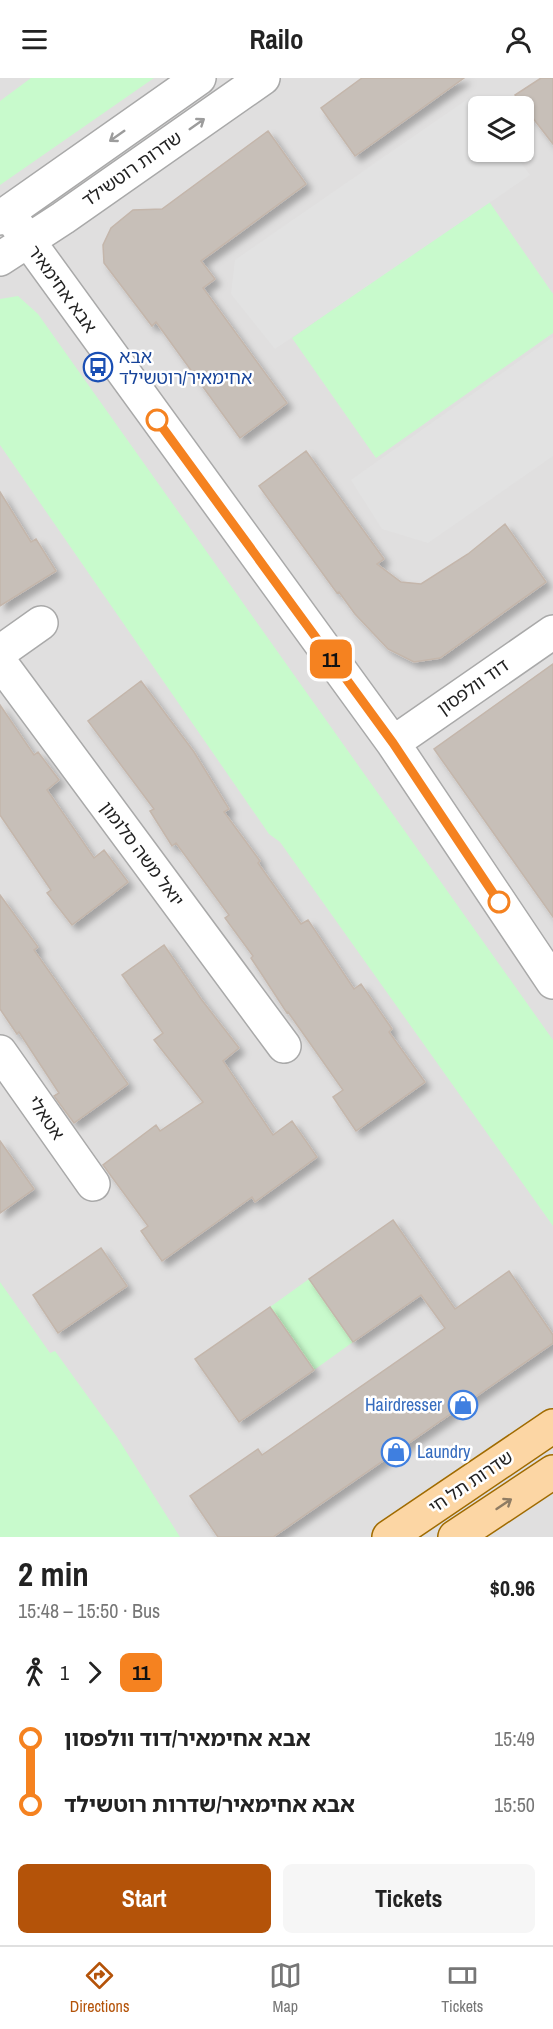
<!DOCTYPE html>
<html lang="en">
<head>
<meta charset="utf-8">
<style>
  :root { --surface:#fff; --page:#f6f6f6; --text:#222; --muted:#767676; --line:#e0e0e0; --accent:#b45309 }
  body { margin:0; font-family:"Archivo Narrow","Noto Sans Hebrew",sans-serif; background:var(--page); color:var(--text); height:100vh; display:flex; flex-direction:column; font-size:22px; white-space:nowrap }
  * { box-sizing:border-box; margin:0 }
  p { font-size:20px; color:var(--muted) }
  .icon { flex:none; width:33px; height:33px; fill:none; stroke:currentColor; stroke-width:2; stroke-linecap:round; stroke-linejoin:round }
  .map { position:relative; height:1459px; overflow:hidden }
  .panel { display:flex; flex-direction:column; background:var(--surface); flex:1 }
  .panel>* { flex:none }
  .badge { padding:0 12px; border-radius:9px; font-size:21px; line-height:39px }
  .controls { position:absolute; left:468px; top:18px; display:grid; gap:12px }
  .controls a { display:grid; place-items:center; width:66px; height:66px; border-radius:9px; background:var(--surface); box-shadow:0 2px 4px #0004; font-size:30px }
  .map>.badge { position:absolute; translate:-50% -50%; box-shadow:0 0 0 3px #fff }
  .legs { display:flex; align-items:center; gap:9px; height:66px; padding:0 18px; font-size:20px }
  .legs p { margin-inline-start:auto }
  .overview { display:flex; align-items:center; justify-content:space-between; height:102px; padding:0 18px }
  h1 { font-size:33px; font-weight:700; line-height:45px }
  .action { display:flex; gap:12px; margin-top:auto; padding:12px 18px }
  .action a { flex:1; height:69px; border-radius:9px; background:var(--accent); color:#fff; font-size:24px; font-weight:700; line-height:69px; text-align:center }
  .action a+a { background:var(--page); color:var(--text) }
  ul { padding:0 18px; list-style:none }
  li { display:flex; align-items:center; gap:21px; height:66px; font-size:22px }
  li i { display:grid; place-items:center; width:9px; height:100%; margin:0 8px; background:currentColor }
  li i::after { content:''; width:15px; height:15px; margin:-8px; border:4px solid; border-radius:50%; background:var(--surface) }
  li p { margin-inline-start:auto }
  li:first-child i { background:linear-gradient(#0000 50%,currentColor 0) }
  li:last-child i { background:linear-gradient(currentColor 50%,#0000 0) }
  header { display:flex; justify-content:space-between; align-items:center; height:78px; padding:0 18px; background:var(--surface); font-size:27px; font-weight:700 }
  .tab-bar { display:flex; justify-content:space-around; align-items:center; height:84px; border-top:2px solid var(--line); background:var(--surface); font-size:16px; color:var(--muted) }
  .tab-bar a { display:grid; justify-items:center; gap:3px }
  .tab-bar .current { color:var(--accent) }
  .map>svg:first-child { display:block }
  .residential { fill:#e0dfdf; fill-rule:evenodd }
  .park { fill:#c8facc }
  .parking { fill:#e2e2e2 }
  .building { fill:#c7bfb8; stroke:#c4b6ab; stroke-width:1.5; filter:url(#shadow) }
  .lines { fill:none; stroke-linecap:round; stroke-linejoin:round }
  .minor-casing { stroke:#a9a9a9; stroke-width:36 }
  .major-casing { stroke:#a06b00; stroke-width:36 }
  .minor { stroke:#fff; stroke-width:33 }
  .major { stroke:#fcd6a4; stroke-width:33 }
  .oneway { stroke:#9c9c9c }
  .oneway2 { stroke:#8f7c63 }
  .line-1-casing { stroke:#fff; stroke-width:14 }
  .line-1 { stroke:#f58220; stroke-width:9 }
  .stop-1-dot { fill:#fff; stroke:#f58220; stroke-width:3 }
  .labels { text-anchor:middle; stroke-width:5; stroke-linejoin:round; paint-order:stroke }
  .street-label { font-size:18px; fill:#222; stroke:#fff }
  .transit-label { font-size:18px; fill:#164399; stroke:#fff; text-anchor:start }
  .shop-label { font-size:18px; fill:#366cbe; stroke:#fff; text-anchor:end }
</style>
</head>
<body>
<header><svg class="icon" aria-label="menu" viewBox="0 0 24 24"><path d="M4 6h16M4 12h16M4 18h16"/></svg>Railo<svg class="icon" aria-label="person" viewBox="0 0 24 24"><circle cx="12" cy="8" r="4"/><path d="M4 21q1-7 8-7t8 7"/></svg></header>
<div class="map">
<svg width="553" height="1459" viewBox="0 0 553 1459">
  <defs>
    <filter id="shadow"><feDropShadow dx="5.5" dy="5.5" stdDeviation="3" flood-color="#0004"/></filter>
  </defs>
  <rect width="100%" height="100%" fill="#f2efe9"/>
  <path class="residential" d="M 0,0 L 553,0 L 553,1459 L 0,1459 ZM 478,28 L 524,28 L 524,74 L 478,74 Z"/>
  <path class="park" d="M 31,0 L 154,0 L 0,107 L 0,23 Z
    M 488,122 L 553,216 L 553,255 L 376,380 L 292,260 Z
    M 18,218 L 38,236 L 553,962 L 553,1148 L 280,764 L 269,756 L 0,367 L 0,221 Z
    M 309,1201 L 353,1264 L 314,1292 L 270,1229 Z
    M 0,1204 L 50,1275 L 55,1273 L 117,1359 L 180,1459 L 0,1459 Z"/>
  <path class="parking" d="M 472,18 L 479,28 L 478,74 L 513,74 L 530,97 L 275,271 L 231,216 L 235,182 Z
    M 553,259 L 553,378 L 428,465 L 382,451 L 351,402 Z"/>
  <path class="building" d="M 362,0 L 464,0 L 355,78 L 321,30 Z
    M 541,0 L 553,0 L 553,66 L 515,17 Z
    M 268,53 L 306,106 L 201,183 L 215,201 L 203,210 L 287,325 L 240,360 L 156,244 L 152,248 L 104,185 L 103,167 L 111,150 L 133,132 L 162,131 Z
    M 306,373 L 384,481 L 377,486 L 401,504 L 421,506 L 468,476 L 505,446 L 546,504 L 440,580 L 414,584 L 388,571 L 355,536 L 339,514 L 337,515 L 259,408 Z
    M 0,414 L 31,464 L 36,461 L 56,493 L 0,528 Z
    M 553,586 L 553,839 L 434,671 Z
    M 141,603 L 194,674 L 229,731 L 224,734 L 260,783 L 258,785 L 301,846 L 308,842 L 354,911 L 361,906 L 392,951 L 389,954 L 425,1004 L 356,1053 L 333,1019 L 343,1012 L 288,934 L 287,935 L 261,895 L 251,880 L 253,878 L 225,840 L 229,837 L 176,765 L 172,768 L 150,733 L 154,731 L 88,643 Z
    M 0,627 L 34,677 L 38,674 L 59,702 L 47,712 L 94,780 L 104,772 L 128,804 L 72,847 L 47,815 L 51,812 L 0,737 Z
    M 0,817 L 38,869 L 34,872 L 128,1006 L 74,1045 L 54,1018 L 59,1015 L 19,954 L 17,956 L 0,931 Z
    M 164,867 L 201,921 L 239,970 L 223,983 L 273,1057 L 292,1043 L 317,1079 L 255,1124 L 252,1119 L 162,1183 L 141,1153 L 148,1148 L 103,1087 L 156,1047 L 160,1053 L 203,1024 L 154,962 L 163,955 L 122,897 Z
    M 0,1063 L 34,1111 L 0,1135 Z
    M 393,1142 L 455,1231 L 509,1193 L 553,1257 L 553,1265 L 273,1459 L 218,1459 L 190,1418 L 258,1371 L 262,1377 L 445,1250 L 421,1217 L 353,1264 L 309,1201 Z
    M 101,1170 L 127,1208 L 58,1255 L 33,1217 Z
    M 270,1229 L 314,1292 L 239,1344 L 195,1281 Z"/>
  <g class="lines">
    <g class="minor-casing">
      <path id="minor" d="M 8,135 L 393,665 L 553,904
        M 0,140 L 199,0
        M 0,181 L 63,140 L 263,0
        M 0,574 L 41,545
        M 0,584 L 284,968
        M 393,665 L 553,554
        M 0,974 L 93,1106"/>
    </g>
    <g class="major-casing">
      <path id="major" d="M 389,1459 L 553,1348
        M 455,1459 L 553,1394"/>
    </g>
    <use href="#minor" class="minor"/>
    <use href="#major" class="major"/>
  </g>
  <defs><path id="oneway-shaft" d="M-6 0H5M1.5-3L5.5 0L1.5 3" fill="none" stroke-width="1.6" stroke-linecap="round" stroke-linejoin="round" transform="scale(1.5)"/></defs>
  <g class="oneway">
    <use href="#oneway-shaft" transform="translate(197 46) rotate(-35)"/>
    <use href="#oneway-shaft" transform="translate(117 58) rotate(145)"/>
  </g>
  <use class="oneway2" href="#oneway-shaft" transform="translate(504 1426) rotate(-34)"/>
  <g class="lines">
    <g class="line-1-casing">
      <path id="line-1" d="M 157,342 L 393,665 L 499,824"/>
    </g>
    <use href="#line-1" class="line-1"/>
  </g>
  <defs>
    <g id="bus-ring" transform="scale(1.5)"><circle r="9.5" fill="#fff" stroke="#1a4fb4" stroke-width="1.5"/><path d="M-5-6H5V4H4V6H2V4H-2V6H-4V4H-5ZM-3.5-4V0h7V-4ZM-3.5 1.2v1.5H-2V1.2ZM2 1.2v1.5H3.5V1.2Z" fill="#1a4fb4"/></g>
    <g id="shop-ring" transform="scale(1.5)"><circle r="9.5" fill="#fff" stroke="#3f7fe0" stroke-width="1.5"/><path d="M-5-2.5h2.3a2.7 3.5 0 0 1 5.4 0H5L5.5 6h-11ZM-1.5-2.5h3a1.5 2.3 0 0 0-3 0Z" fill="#3f7fe0"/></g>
  </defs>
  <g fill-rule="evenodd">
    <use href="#bus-ring" x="98" y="289"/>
    <use href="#shop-ring" x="463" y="1327"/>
    <use href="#shop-ring" x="396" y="1374"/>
  </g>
  <g class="stop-1-dot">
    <circle cx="157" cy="342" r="10"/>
    <circle cx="499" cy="824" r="10"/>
  </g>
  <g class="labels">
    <g class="street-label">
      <text transform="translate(132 91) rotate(-35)" y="6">שדרות רוטשילד</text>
      <text transform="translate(62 211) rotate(54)" y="6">אבא אחימאיר</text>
      <text transform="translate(473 609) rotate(-35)" y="6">דוד וולפסון</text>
      <text transform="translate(142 776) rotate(53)" y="6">יואל משה סלומון</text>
      <text transform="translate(46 1040) rotate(55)" y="6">אטאלי</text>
      <text transform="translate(471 1404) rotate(-34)" y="6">שדרות תל חי</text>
    </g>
    <g class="transit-label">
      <text x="119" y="285">אבא<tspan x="119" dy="21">אחימאיר/רוטשילד</tspan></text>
    </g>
    <g class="shop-label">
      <text x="442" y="1333">Hairdresser</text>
      <text x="417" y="1380" text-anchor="start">Laundry</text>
    </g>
  </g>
</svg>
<div class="controls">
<a><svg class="icon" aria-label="layers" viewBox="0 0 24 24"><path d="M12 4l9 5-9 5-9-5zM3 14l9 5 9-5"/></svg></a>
</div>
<b class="badge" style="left:331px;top:581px;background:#f58220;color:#111">11</b>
</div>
<section class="panel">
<div class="overview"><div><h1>2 min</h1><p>15:48 – 15:50 · Bus</p></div><b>$0.96</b></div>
<div class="legs"><svg class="icon" aria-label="walk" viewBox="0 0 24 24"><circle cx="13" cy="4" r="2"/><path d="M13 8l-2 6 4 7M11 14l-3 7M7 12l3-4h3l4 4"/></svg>1<svg class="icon" aria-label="forward" viewBox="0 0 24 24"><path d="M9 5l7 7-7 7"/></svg><b class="badge" style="background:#f58220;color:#111">11</b></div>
<ul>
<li><i style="color:#f58220"></i><b>אבא אחימאיר/דוד וולפסון</b><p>15:49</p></li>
<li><i style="color:#f58220"></i><b>אבא אחימאיר/שדרות רוטשילד</b><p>15:50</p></li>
</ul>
<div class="action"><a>Start</a><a>Tickets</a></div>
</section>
<nav class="tab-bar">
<a class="current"><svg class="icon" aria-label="directions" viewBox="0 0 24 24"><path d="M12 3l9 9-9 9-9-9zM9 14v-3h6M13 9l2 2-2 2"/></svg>Directions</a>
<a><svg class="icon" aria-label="map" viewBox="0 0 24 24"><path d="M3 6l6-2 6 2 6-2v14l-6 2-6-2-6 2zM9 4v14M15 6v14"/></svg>Map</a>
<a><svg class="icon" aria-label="tickets" viewBox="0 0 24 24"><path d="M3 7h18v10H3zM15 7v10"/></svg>Tickets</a>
</nav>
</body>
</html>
